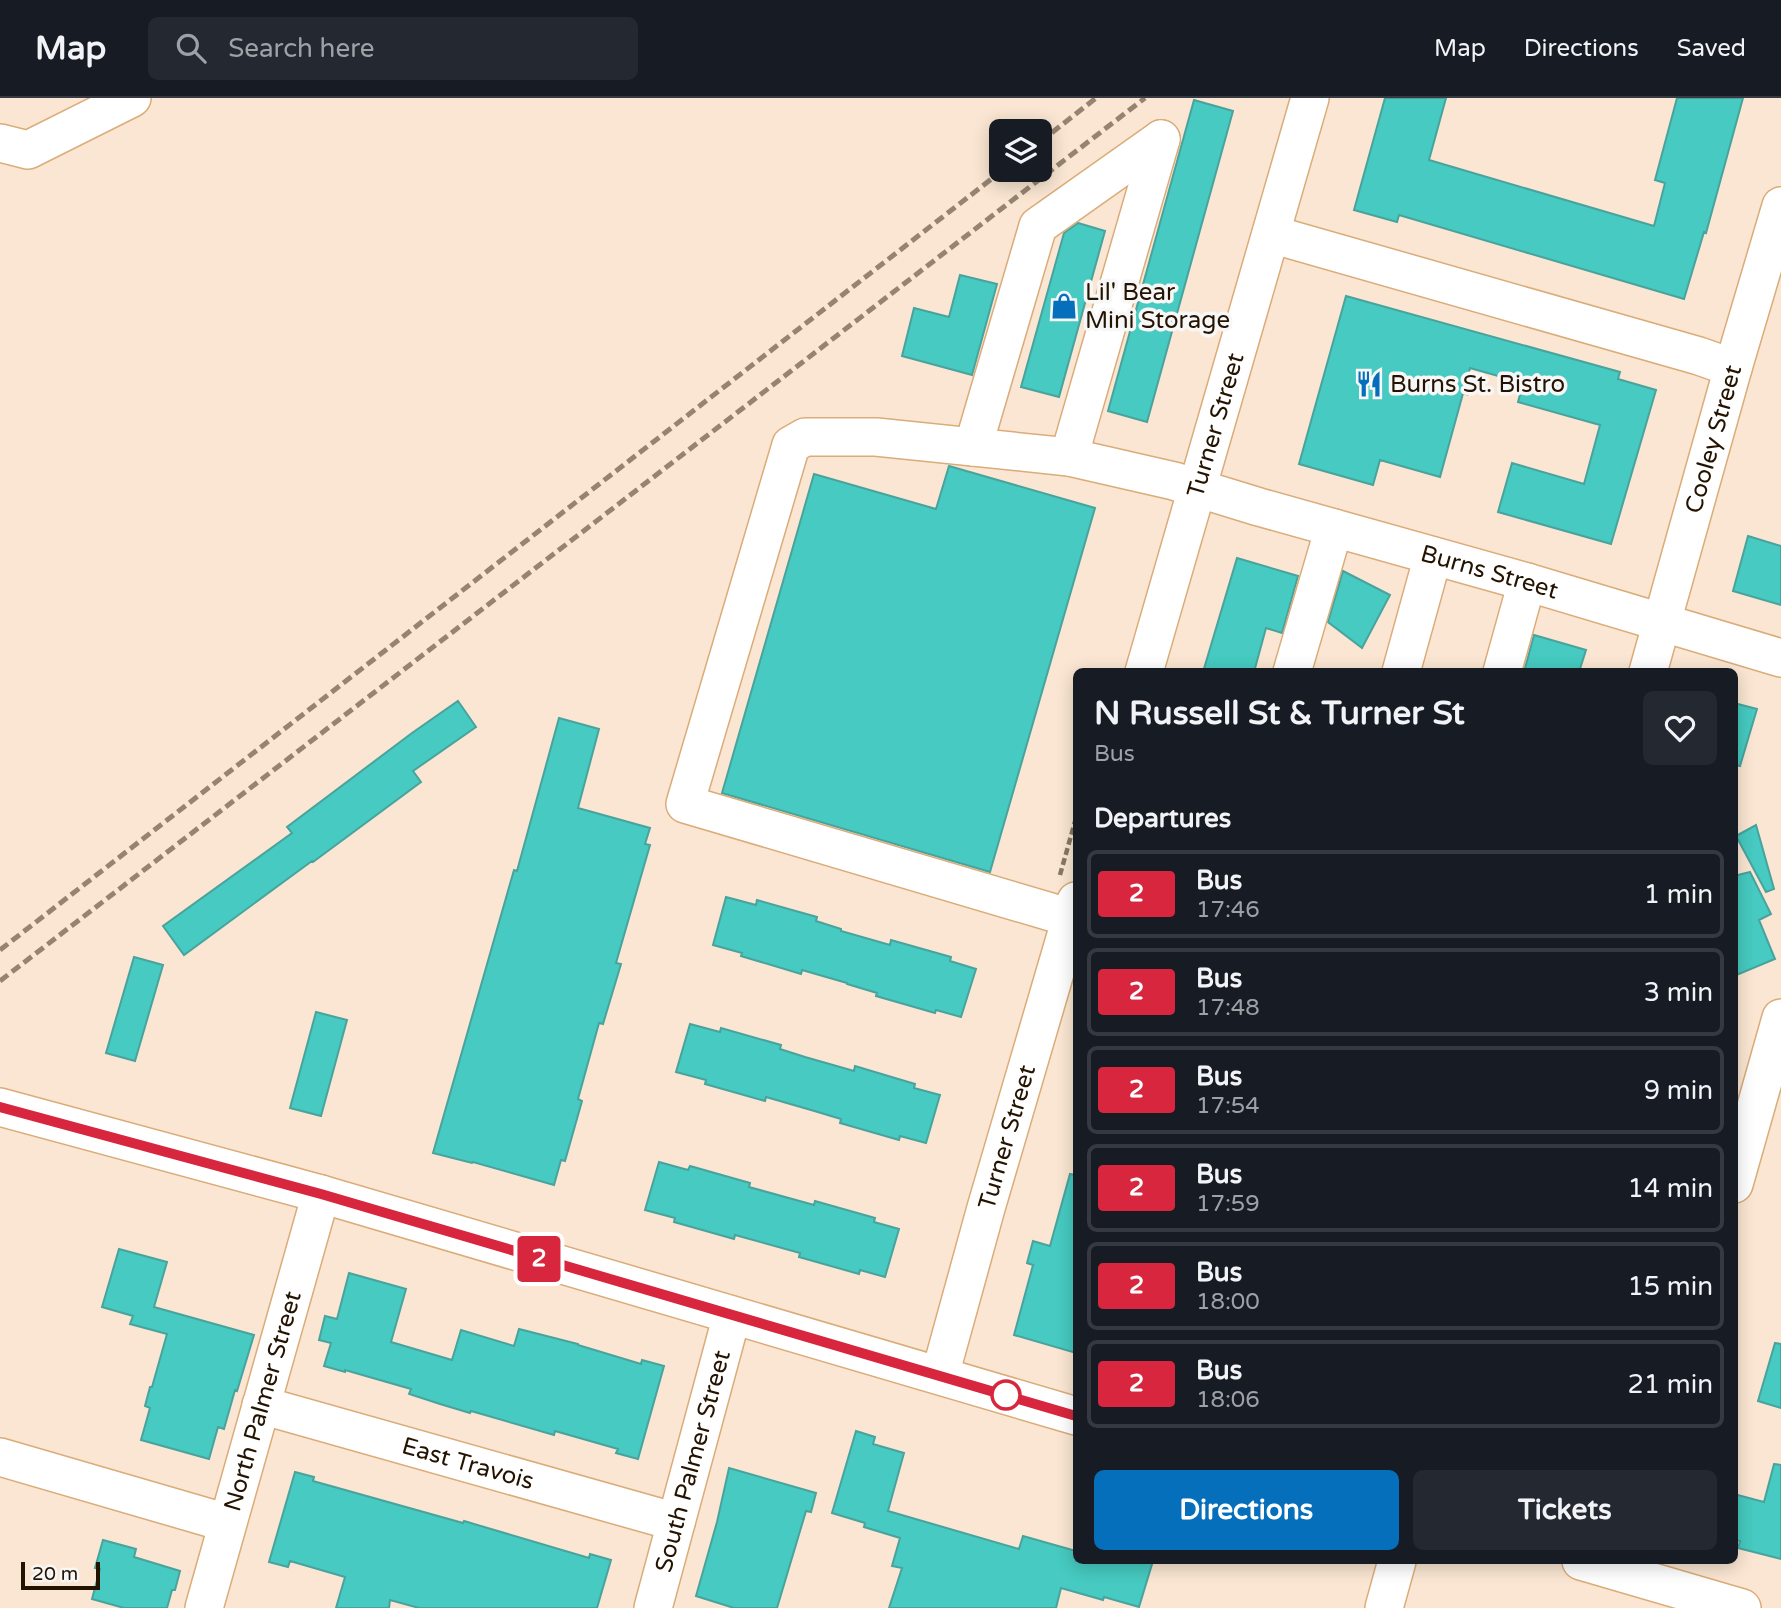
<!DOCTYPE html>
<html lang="en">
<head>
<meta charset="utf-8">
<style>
  :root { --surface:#171b24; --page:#242831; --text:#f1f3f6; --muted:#9ea1a6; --line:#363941; --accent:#056fbb }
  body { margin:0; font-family:"Varela Round",sans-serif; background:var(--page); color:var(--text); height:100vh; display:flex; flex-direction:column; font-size:26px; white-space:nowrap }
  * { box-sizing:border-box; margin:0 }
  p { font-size:23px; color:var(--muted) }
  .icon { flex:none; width:38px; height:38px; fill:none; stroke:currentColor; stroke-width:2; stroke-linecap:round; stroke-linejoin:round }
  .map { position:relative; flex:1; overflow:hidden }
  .details { position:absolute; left:1073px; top:570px; width:665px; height:896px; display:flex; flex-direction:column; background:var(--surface); border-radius:10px; box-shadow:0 4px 18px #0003 }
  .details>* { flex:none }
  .badge { padding:0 14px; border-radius:5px; font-size:24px; line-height:46px }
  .tools { position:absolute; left:989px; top:21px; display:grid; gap:14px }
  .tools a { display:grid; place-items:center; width:63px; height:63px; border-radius:10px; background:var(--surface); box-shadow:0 4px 18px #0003; font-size:35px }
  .scale { position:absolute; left:21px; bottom:18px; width:79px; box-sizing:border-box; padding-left:7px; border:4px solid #241301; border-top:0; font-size:19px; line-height:24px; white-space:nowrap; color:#241301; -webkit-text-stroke:5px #f7f7f7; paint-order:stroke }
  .map>.badge { position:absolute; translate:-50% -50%; box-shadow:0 0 0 4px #fff }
  h2 { padding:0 21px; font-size:26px; line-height:63px }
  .round { display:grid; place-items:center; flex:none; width:74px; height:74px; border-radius:10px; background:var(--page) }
  .head { display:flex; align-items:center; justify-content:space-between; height:119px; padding:0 21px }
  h1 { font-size:33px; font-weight:700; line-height:52px }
  .button { display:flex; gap:14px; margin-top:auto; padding:14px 21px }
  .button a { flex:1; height:80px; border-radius:10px; background:var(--accent); color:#fff; font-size:28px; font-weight:700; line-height:80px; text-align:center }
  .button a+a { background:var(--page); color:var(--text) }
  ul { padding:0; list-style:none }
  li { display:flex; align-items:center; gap:21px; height:88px; margin:0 14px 10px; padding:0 7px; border:4px solid var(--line); border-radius:10px }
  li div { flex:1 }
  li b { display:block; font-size:26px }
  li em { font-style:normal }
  li .badge { min-width:77px; font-weight:700; text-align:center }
  header { display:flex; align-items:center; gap:42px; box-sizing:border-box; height:98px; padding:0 35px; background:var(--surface); border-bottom:2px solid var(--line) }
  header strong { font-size:33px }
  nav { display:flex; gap:38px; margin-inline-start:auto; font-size:24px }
  .search { width:490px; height:63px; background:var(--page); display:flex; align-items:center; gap:18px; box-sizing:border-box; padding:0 24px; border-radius:10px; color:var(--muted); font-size:26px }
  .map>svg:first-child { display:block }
  .building { fill:#46cac1; stroke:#49a39d; stroke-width:2 }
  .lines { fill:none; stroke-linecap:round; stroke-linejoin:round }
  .minor-casing { stroke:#daac79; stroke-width:40 }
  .path { stroke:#897764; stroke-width:4.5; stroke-dasharray:7 3.5; stroke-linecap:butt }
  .minor { stroke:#fff; stroke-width:37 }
  .rail { stroke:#968471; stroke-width:5; stroke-dasharray:10 5; stroke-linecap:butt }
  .line-casing { stroke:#fff; stroke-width:16 }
  .line { stroke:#d7263d; stroke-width:10 }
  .stop-dot { fill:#fff; stroke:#d7263d; stroke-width:3.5 }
  .labels { text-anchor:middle; stroke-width:7; stroke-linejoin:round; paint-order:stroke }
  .poi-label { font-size:24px; fill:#241301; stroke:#f7f7f7; text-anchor:start }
  .street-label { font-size:24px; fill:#241301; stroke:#f7f7f7 }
</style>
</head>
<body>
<header>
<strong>Map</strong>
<div class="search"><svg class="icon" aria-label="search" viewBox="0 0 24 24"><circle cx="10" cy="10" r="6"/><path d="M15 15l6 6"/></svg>Search here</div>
<nav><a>Map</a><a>Directions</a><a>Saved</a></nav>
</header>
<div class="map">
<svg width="1781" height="1510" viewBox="0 0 1781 1510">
  <rect width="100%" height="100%" fill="#fae6d2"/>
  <path class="building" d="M 1385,0 L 1446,0 L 1429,62 L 1654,128 L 1665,85 L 1655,82 L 1677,0 L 1743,0 L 1706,135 L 1704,134 L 1684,201 L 1399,117 L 1397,124 L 1354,112 Z
    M 1194,2 L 1233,13 L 1147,324 L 1108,313 Z
    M 1078,125 L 1105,133 L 1059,299 L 1021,289 L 1064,135 Z
    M 960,177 L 997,186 L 972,277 L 902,258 L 914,210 L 949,219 Z
    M 1346,198 L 1620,274 L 1618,281 L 1656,292 L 1611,446 L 1498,414 L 1512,365 L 1584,386 L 1600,327 L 1518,304 L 1523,285 L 1470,270 L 1440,379 L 1380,362 L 1373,387 L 1299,366 Z
    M 949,368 L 1095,410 L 990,774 L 722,695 L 814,376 L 936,411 Z
    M 1748,438 L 1781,448 L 1781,507 L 1733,493 Z
    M 1237,460 L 1298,478 L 1282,535 L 1266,530 L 1254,574 L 1203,574 Z
    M 1343,473 L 1390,497 L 1362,550 L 1328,524 Z
    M 1534,537 L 1586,552 L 1579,574 L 1524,574 Z
    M 458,603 L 476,629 L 413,673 L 421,684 L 313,764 L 312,763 L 184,857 L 163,828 L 292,735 L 287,729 L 412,635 Z
    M 1734,605 L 1757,611 L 1740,668 L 1734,667 Z
    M 559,620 L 599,631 L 578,710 L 650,730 L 645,746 L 650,747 L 616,865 L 621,866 L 603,926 L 599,925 L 578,1001 L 582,1003 L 565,1063 L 561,1062 L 554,1087 L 473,1064 L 472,1065 L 433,1055 L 514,772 L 517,773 Z
    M 1756,727 L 1774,791 L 1766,794 L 1736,738 Z
    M 1750,774 L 1771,816 L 1759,822 L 1775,861 L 1734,878 L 1734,778 Z
    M 726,799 L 756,807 L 757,802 L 817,819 L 816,823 L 841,831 L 841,833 L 890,847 L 891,842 L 951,859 L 950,863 L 976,871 L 961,919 L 936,912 L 935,915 L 876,898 L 877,895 L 847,886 L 847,885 L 802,872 L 801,876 L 741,858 L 742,855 L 713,847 Z
    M 134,859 L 163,867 L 135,963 L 106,955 Z
    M 316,914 L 347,922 L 321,1018 L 290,1010 Z
    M 690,926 L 720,934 L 721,930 L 781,947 L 780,951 L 805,959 L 854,973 L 855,968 L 915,986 L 914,990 L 940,997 L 926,1045 L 900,1038 L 899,1042 L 840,1025 L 841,1021 L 811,1012 L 766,999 L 765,1003 L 705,986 L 706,982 L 676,974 Z
    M 659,1064 L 688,1072 L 690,1068 L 750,1085 L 749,1089 L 814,1107 L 815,1103 L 875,1120 L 874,1124 L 899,1131 L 885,1179 L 860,1172 L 859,1176 L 799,1159 L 800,1155 L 735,1137 L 734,1141 L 674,1124 L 675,1120 L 645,1112 Z
    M 1070,1076 L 1076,1077 L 1076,1255 L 1014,1237 L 1033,1167 L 1027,1165 L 1033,1143 L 1050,1148 Z
    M 119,1151 L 167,1164 L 154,1209 L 254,1237 L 237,1293 L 235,1292 L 224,1331 L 218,1329 L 209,1361 L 141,1342 L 150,1310 L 145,1308 L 150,1289 L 152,1289 L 167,1236 L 130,1226 L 133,1218 L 102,1209 Z
    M 349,1175 L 406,1191 L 391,1244 L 452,1262 L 461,1232 L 514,1248 L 519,1231 L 578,1246 L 578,1247 L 641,1266 L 642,1262 L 664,1268 L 638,1361 L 616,1355 L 618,1351 L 555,1333 L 554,1337 L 471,1313 L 470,1315 L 440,1306 L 409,1296 L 411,1291 L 345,1272 L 345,1274 L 324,1268 L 331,1245 L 319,1242 L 325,1218 L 337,1221 Z
    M 1775,1245 L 1781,1246 L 1781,1310 L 1758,1303 Z
    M 856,1333 L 875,1339 L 873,1346 L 904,1355 L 888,1413 L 1019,1451 L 1023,1438 L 1076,1453 L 1076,1463 L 1153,1463 L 1139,1509 L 1104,1499 L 1103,1502 L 1061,1490 L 1056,1510 L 889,1510 L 902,1470 L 892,1468 L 900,1440 L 864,1429 L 865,1425 L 832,1415 Z
    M 1774,1366 L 1781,1367 L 1781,1461 L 1738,1450 L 1740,1443 L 1734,1442 L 1734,1396 L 1764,1404 Z
    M 729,1370 L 816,1395 L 811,1414 L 806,1413 L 777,1510 L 734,1510 L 696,1498 L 717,1424 Z
    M 295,1374 L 314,1379 L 313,1383 L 463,1425 L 464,1423 L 589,1460 L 590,1456 L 611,1462 L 597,1510 L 419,1510 L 390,1502 L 389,1510 L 336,1510 L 345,1479 L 290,1463 L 288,1469 L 269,1464 Z
    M 103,1442 L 136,1451 L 134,1459 L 180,1473 L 175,1492 L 172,1492 L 167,1510 L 124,1510 L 92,1501 L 100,1471 L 95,1470 Z"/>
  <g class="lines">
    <g class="minor-casing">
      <g id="minor">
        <path d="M 0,45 L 28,52 L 132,0"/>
        <path d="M 1271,136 L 1699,258 L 1733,270"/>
        <path d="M 973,349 L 1038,128 L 1161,41"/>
        <path d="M 1069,359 L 1161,41"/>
        <path id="s1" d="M 1144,574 L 1310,0"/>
        <path d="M 1292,574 L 1334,430"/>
        <path d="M 1401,574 L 1433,458"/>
        <path d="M 1502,574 L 1527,484"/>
        <path id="s2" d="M 1648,574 L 1733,270 L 1781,108"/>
        <path id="s3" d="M 1071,820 L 685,706 L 791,347 L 805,339 L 876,339 L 1069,359 L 1174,383 L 1259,409 L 1527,484 L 1781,560"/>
        <path d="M 0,1009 L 321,1096 L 1076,1318"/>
        <path d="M 1734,1086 L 1781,920"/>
        <path id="s4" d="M 940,1277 L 986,1110 L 1076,803"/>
        <path id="s5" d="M 261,1307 L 676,1424"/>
        <path d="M 0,1359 L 227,1425"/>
        <path d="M 1581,1463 L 1742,1510"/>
        <path id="s6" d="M 204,1510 L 321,1096"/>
        <path id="s7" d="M 653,1510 L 732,1217"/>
        <path d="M 1384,1510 L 1397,1463"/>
      </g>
    </g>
    <path class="path" d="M 1466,297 L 1468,291
      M 1060,777 L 1076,720"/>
    <use href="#minor" class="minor"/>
    <path class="rail" d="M 1040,44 L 1096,0
      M 0,852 L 1003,72
      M 0,883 L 1145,0"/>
  </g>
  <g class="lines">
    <g class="line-casing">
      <path id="line" d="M 0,1009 L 321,1096 L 1076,1318"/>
    </g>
    <use href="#line" class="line"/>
  </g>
  <defs>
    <g id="shop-bare" transform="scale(2.1)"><path d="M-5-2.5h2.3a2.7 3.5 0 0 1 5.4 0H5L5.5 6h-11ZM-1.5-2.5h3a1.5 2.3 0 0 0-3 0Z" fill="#056fbb" stroke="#f7f7f7" stroke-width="2.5" paint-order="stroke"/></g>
    <g id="restaurant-bare" transform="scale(2.1)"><path d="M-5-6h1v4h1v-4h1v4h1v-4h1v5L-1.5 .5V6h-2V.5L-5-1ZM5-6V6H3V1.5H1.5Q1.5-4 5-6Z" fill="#056fbb" stroke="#f7f7f7" stroke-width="2.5" paint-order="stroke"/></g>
  </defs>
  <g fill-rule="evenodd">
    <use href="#shop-bare" x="1064" y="208"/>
    <use href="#restaurant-bare" x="1369" y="286"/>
  </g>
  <circle class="stop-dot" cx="1006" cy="1297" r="14"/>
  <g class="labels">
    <g class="poi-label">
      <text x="1085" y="202">Lil' Bear<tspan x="1085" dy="28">Mini Storage</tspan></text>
      <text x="1390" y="294">Burns St. Bistro</text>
    </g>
    <g class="street-label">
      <text dy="8" stroke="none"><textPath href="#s1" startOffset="257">Turner Street</textPath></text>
      <text dy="8" stroke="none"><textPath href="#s2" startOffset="242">Cooley Street</textPath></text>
      <text dy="8" stroke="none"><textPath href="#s3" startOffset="1494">Burns Street</textPath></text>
      <text dy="8" stroke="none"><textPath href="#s4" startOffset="247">Turner Street</textPath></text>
      <text dy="8" stroke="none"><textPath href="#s6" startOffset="215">North Palmer Street</textPath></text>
      <text dy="8" stroke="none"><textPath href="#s7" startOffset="152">South Palmer Street</textPath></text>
      <text dy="8" stroke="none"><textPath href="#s5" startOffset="215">East Travois</textPath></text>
    </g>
  </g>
</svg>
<div class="tools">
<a><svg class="icon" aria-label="layers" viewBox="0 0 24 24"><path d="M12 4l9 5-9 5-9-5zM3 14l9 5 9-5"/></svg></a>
</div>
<div class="scale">20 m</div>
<b class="badge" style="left:539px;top:1161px;background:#d7263d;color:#fff">2</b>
<section class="details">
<div class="head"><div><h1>N Russell St &amp; Turner St</h1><p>Bus</p></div><a class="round"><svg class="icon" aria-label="heart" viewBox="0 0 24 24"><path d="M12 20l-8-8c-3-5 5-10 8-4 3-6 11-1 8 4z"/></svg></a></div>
<h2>Departures</h2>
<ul>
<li><span class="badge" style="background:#d7263d;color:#fff">2</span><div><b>Bus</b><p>17:46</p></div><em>1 min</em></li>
<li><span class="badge" style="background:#d7263d;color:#fff">2</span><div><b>Bus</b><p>17:48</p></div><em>3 min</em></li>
<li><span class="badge" style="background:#d7263d;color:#fff">2</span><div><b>Bus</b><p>17:54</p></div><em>9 min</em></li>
<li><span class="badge" style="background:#d7263d;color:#fff">2</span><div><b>Bus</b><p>17:59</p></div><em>14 min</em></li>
<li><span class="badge" style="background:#d7263d;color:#fff">2</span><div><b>Bus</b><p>18:00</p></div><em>15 min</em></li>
<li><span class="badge" style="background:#d7263d;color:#fff">2</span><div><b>Bus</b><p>18:06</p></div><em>21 min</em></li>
</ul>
<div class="button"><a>Directions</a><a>Tickets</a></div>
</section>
</div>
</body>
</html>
